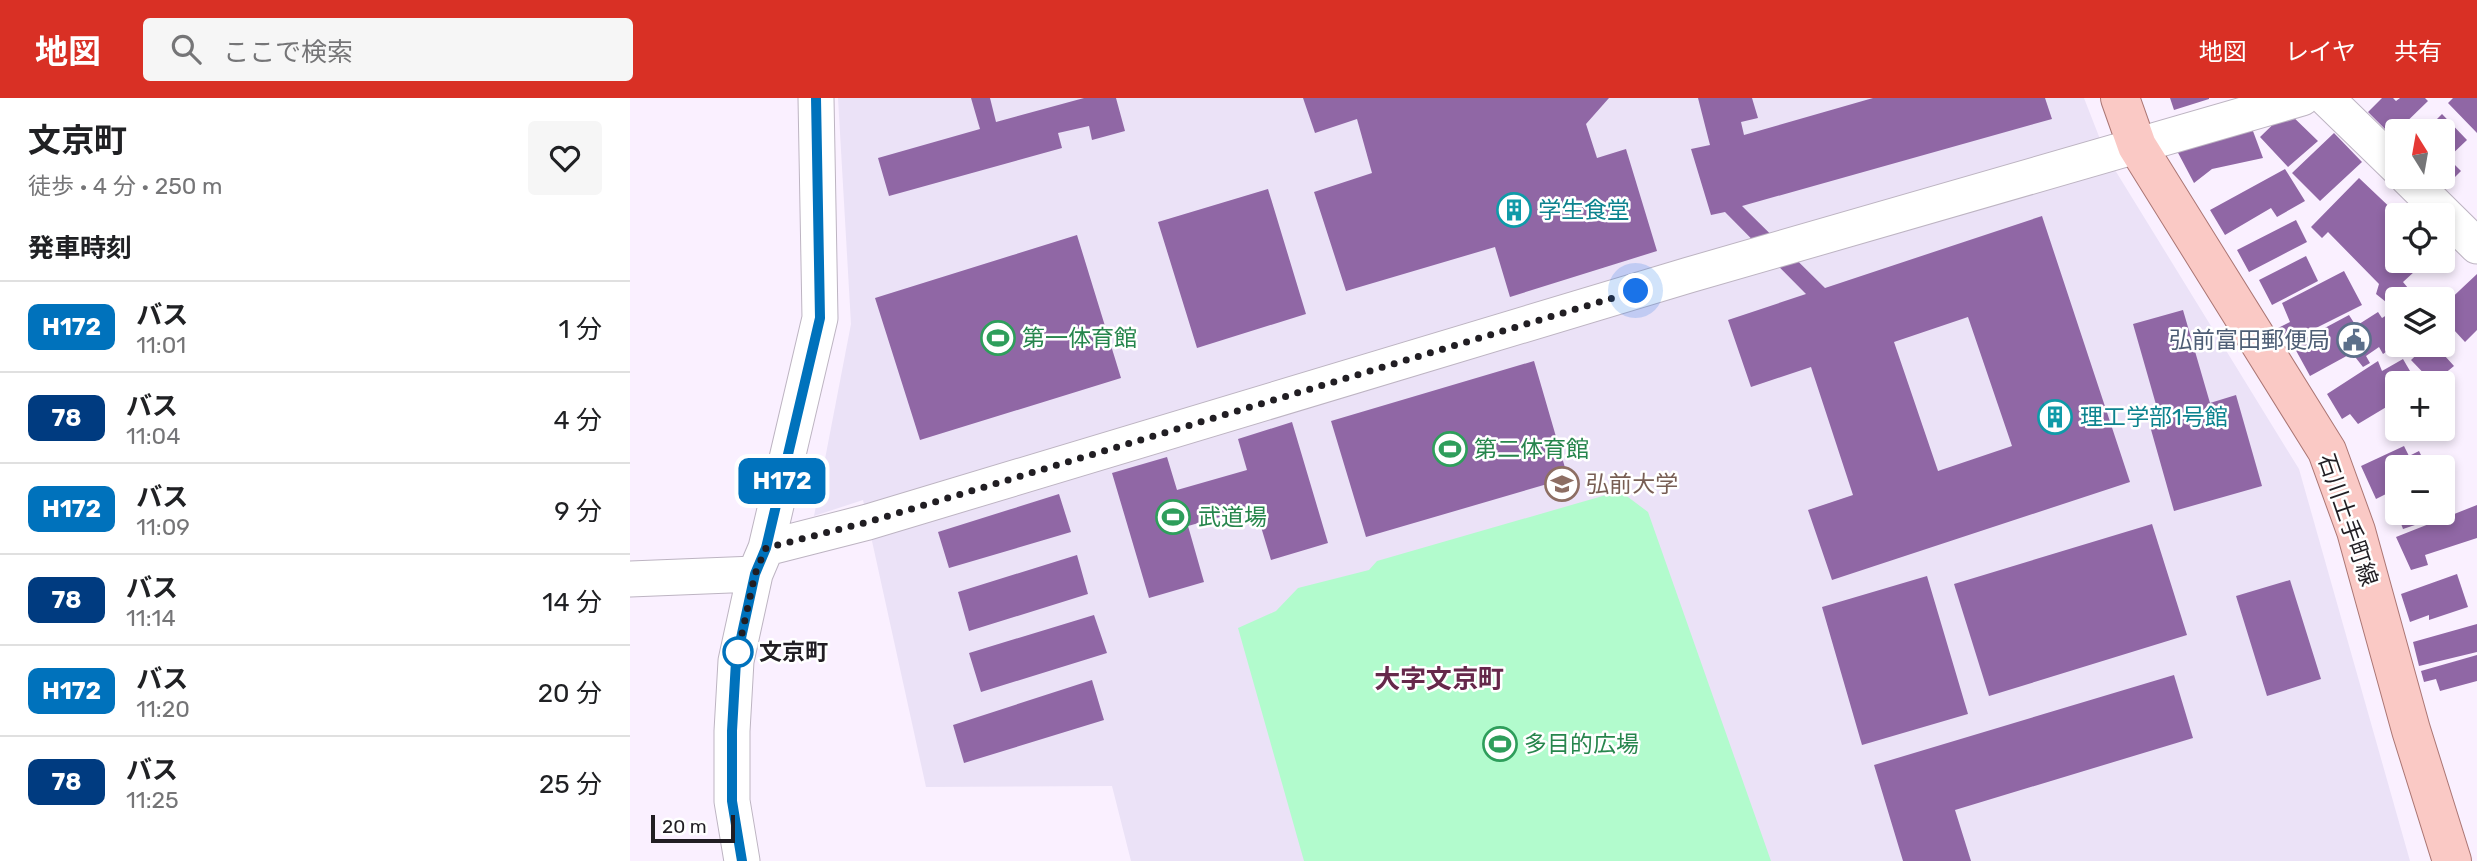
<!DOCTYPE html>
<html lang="ja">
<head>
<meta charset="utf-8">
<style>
  :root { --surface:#fff; --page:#f6f6f6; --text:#202124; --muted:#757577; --line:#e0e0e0; --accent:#d93025 }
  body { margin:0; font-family:Rubik,"Noto Sans JP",sans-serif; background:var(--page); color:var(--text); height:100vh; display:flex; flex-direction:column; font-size:26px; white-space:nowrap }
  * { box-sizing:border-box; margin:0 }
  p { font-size:23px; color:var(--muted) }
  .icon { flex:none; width:38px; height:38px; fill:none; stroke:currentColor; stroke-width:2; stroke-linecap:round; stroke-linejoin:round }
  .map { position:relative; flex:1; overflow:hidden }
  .drawer { display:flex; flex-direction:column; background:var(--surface); width:630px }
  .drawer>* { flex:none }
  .badge { padding:0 14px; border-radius:10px; font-size:24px; line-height:46px }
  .needle { width:46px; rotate:349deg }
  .controls { position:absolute; left:1755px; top:21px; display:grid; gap:14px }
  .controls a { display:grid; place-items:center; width:70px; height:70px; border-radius:7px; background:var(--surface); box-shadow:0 4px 10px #0003; font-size:35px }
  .scale { position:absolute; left:21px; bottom:18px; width:84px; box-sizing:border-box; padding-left:7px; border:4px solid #211e23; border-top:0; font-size:19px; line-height:24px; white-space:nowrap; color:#211e23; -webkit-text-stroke:5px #fff; paint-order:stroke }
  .you { position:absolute; width:35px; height:35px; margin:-18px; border:5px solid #fff; border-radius:50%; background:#1a73e8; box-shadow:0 0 0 10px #1a73e833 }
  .map>.badge { position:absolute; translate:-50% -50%; box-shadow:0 0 0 4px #fff }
  h2 { padding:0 28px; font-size:26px; line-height:63px }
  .round { display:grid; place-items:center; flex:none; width:74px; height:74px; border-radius:7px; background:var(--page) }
  .overview { display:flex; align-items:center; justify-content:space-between; height:119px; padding:0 28px }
  h1 { font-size:33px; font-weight:700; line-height:52px }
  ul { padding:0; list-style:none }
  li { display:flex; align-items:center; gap:21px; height:91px; padding:0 28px; border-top:2px solid var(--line) }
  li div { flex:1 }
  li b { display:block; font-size:26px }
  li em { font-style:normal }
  li .badge { min-width:77px; font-weight:700; text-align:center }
  header { display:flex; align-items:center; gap:42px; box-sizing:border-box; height:98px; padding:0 35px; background:var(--accent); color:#fff }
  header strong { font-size:33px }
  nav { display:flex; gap:38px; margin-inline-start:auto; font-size:24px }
  .search { width:490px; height:63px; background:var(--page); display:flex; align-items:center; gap:18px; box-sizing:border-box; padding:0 24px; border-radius:7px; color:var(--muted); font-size:26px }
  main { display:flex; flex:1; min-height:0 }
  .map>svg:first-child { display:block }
  .education { fill:#ebe2f7 }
  .garden { fill:#b2fbcd }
  .building { fill:#9067a5; fill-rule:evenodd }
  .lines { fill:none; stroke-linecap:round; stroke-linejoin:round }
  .minor-casing { stroke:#bdb4c2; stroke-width:37 }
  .major-casing { stroke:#ab7674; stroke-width:40 }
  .minor { stroke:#fff; stroke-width:35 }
  .major { stroke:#fac9c5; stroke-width:38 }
  .line-casing { stroke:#fff; stroke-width:16 }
  .line { stroke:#0072bc; stroke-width:10 }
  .walk { stroke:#211e23; stroke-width:7; stroke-dasharray:0 12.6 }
  .stop-dot { fill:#fff; stroke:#0072bc; stroke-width:3.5 }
  .labels { text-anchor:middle; stroke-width:5; stroke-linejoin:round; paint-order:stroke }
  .culture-label { font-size:23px; fill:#0d838f; stroke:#fff; text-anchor:start }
  .leisure-label { font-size:23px; fill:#27864d; stroke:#fff; text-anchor:start }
  .service-label { font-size:23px; fill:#4e5e75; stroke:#fff; text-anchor:end }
  .education-label { font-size:23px; fill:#785e54; stroke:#fff; text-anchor:start }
  .street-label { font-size:23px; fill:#211e23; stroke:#fff }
  .stop-label { font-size:23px; font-weight:bold; fill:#211e23; stroke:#fff; text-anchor:start }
  .quarter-label { font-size:26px; font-weight:bold; fill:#66284b; stroke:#fff }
</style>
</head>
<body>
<header>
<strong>地図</strong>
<div class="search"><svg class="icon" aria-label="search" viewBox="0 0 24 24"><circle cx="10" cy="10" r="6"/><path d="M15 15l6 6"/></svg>ここで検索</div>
<nav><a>地図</a><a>レイヤ</a><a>共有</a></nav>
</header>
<main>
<section class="drawer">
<div class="overview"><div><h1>文京町</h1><p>徒歩 · 4 分 · 250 m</p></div><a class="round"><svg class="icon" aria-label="heart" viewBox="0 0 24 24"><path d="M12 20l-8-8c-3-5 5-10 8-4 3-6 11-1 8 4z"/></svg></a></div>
<h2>発車時刻</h2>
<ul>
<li><span class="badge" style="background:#0072bc;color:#fff">H172</span><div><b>バス</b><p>11:01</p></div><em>1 分</em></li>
<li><span class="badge" style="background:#003b80;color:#fff">78</span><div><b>バス</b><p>11:04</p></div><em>4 分</em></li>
<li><span class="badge" style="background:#0072bc;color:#fff">H172</span><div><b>バス</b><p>11:09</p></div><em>9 分</em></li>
<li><span class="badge" style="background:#003b80;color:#fff">78</span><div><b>バス</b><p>11:14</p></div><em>14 分</em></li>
<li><span class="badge" style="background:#0072bc;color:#fff">H172</span><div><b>バス</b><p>11:20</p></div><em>20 分</em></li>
<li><span class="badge" style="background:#003b80;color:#fff">78</span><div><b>バス</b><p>11:25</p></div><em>25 分</em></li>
</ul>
</section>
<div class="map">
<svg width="1847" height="763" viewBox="0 0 1847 763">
  <rect width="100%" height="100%" fill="#faf0ff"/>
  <path class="education" d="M 208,0 L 1454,0 L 1477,59 L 1669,371 L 1780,763 L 501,763 L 482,688 L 296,689 L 233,402 L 184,418 L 221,226 Z"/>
  <path class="garden" d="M 990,393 L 1018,414 L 1141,763 L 674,763 L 608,530 L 646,513 L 668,490 L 739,472 L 747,463 Z"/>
  <path class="building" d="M 341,0 L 360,0 L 366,24 L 454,0 L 486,0 L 495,33 L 462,42 L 459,28 L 428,35 L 432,50 L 259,98 L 248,60 L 350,31 Z
    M 673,0 L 979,0 L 956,26 L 967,60 L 996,51 L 1027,153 L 880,199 L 865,149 L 716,193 L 684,94 L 742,75 L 727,21 L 685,35 Z
    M 1068,0 L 1122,0 L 1128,20 L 1111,24 L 1114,37 L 1243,0 L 1415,0 L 1422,21 L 1112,108 L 1195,190 L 1412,118 L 1500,384 L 1202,482 L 1178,412 L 1223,397 L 1181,269 L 1121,289 L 1098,222 L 1176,196 L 1095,114 L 1081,117 L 1061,51 L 1080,47 ZM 1338,219 L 1382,348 L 1308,373 L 1264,244 Z
    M 1540,0 L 1579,0 L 1579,1 L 1544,12 Z
    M 1752,0 L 1763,0 L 1766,3 L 1770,0 L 1795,0 L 1798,3 L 1762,38 L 1738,14 Z
    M 1823,0 L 1847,0 L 1847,35 L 1818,5 Z
    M 1657,13 L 1688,43 L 1658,69 L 1630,39 Z
    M 1812,16 L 1837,42 L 1818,60 L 1831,73 L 1815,89 L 1805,79 L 1813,79 L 1813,33 L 1795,33 Z
    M 1620,25 L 1633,60 L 1582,71 L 1564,85 L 1546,51 Z
    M 1704,35 L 1732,64 L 1690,103 L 1662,75 Z
    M 1655,71 L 1675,103 L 1647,119 L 1641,110 L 1595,137 L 1580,112 Z
    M 1729,80 L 1768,117 L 1768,163 L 1796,163 L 1773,184 L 1778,190 L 1761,208 L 1746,196 L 1749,186 L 1698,134 L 1692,140 L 1681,129 Z
    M 638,91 L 676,216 L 567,250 L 528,124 Z
    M 1666,122 L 1677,144 L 1619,174 L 1607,152 Z
    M 447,137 L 491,280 L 290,342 L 245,200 Z
    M 1676,158 L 1688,183 L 1642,207 L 1629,182 Z
    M 1714,173 L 1732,207 L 1656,245 L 1648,230 L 1660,224 L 1652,205 Z
    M 1847,176 L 1847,232 L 1835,244 L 1813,220 L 1813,208 Z
    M 1768,210 L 1768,246 L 1753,256 L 1749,249 L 1736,258 L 1740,265 L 1733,269 L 1722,255 L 1680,278 L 1663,247 L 1719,217 L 1726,228 L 1748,214 L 1752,220 Z
    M 1553,212 L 1580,305 L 1606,297 L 1632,388 L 1544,413 L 1518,321 L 1529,317 L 1503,226 Z
    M 1797,247 L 1805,247 L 1824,268 L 1803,285 L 1781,262 Z
    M 1773,261 L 1787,285 L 1768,285 L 1768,302 L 1728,326 L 1720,316 L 1712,321 L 1697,296 L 1748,263 L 1752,273 Z
    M 904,263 L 938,380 L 736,439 L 701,323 Z
    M 662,324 L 698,445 L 641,462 L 625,409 L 558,428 L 574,484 L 519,500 L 482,375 L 537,359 L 547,392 L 617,372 L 608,341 Z
    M 1774,348 L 1779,358 L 1789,353 L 1797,369 L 1768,369 L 1768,390 L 1746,401 L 1731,368 Z
    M 1813,392 L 1821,415 L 1773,431 L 1767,415 L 1813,415 Z
    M 429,396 L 441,434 L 319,470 L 308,434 Z
    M 1847,407 L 1847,440 L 1795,457 L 1798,467 L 1781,472 L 1766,439 Z
    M 1522,426 L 1557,537 L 1359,598 L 1324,486 Z
    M 447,457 L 458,496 L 339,533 L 328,494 Z
    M 1827,476 L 1838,509 L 1799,522 L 1799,517 L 1780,524 L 1771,496 Z
    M 1297,478 L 1338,616 L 1232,647 L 1192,509 Z
    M 1660,482 L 1691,581 L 1637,598 L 1606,498 Z
    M 464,517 L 477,555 L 351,594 L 339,555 Z
    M 1847,526 L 1847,554 L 1789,568 L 1783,544 Z
    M 1847,557 L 1847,583 L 1810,593 L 1806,581 L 1794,584 L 1791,573 Z
    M 1544,577 L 1563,640 L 1325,712 L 1341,763 L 1273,763 L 1244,667 Z
    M 462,582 L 474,622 L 334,665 L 323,627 Z"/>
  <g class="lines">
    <g class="minor-casing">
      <path id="minor" d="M 1696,0 L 1768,70
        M 1777,79 L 1847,148
        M 136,450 L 238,424 L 1059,177 L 1672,0
        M 0,481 L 125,476
        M 112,763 L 102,703 L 102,633 L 106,563 L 125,476 L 136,450 L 190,220 L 186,0"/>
    </g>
    <g class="major-casing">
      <path id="major" d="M 1490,0 L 1507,48 L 1697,353 L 1726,433 L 1781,632 L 1822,763"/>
    </g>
    <use href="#minor" class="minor"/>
    <use href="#major" class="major"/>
  </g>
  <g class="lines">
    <g class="line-casing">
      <path id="line" d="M 112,763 L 102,703 L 102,633 L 106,563 L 125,476 L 136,450 L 190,220 L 186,0"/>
    </g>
    <use href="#line" class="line"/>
    <path class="walk" d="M 108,554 L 106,563 L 125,476 L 136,450 L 238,424 L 1006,193"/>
  </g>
  <defs>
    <g id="building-ring" transform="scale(1.75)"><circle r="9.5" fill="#fff" stroke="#0f9aa8" stroke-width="1.5"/><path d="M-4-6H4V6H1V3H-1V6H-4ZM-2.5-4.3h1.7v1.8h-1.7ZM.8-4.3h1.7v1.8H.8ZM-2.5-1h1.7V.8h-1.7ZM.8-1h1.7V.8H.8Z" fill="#0f9aa8"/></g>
    <g id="stadium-ring" transform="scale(1.75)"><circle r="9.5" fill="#fff" stroke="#2e9e5b" stroke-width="1.5"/><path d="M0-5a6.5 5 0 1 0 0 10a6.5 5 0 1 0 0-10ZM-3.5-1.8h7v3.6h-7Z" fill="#2e9e5b"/></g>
    <g id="civic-ring" transform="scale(1.75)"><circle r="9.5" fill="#fff" stroke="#5c6f8a" stroke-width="1.5"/><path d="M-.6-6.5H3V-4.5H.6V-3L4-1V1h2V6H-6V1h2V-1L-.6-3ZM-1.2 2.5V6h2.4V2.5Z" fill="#5c6f8a"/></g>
    <g id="university-ring" transform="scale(1.75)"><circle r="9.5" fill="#fff" stroke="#8d6e63" stroke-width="1.5"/><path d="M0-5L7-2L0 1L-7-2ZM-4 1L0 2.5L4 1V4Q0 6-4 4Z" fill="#8d6e63"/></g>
  </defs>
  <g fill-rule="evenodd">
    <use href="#building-ring" x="884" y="112"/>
    <use href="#stadium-ring" x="368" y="240"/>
    <use href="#civic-ring" x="1724" y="242"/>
    <use href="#building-ring" x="1425" y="319"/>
    <use href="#stadium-ring" x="820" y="351"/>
    <use href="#university-ring" x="932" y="386"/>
    <use href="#stadium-ring" x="543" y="419"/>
    <use href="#stadium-ring" x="870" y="646"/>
  </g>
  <circle class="stop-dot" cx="108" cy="554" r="14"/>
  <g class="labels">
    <g class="culture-label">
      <text x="908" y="120">学生食堂</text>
      <text x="1450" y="327">理工学部1号館</text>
    </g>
    <g class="leisure-label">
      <text x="392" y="248">第一体育館</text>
      <text x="844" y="359">第二体育館</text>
      <text x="568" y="427">武道場</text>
      <text x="894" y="654">多目的広場</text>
    </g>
    <g class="service-label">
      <text x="1700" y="250">弘前富田郵便局</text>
    </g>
    <g class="education-label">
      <text x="956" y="394">弘前大学</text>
    </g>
    <g class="street-label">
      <text transform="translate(1718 422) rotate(71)" y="8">石川土手町線</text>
    </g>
    <g class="stop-label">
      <text x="129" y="562">文京町</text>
    </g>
    <g class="quarter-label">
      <text x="809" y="590">大字文京町</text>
    </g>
  </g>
</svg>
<div class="controls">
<a><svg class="needle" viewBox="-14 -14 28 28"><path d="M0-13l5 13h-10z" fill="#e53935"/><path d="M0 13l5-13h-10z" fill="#757577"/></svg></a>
<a><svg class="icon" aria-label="locate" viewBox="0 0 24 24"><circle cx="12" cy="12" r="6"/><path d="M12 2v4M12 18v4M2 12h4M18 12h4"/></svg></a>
<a><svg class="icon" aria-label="layers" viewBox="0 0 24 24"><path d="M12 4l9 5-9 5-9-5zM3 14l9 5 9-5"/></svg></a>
<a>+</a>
<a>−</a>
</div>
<div class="scale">20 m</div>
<div class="you" style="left:1006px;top:193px"></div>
<b class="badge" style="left:152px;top:383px;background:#0072bc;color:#fff">H172</b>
</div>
</main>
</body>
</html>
